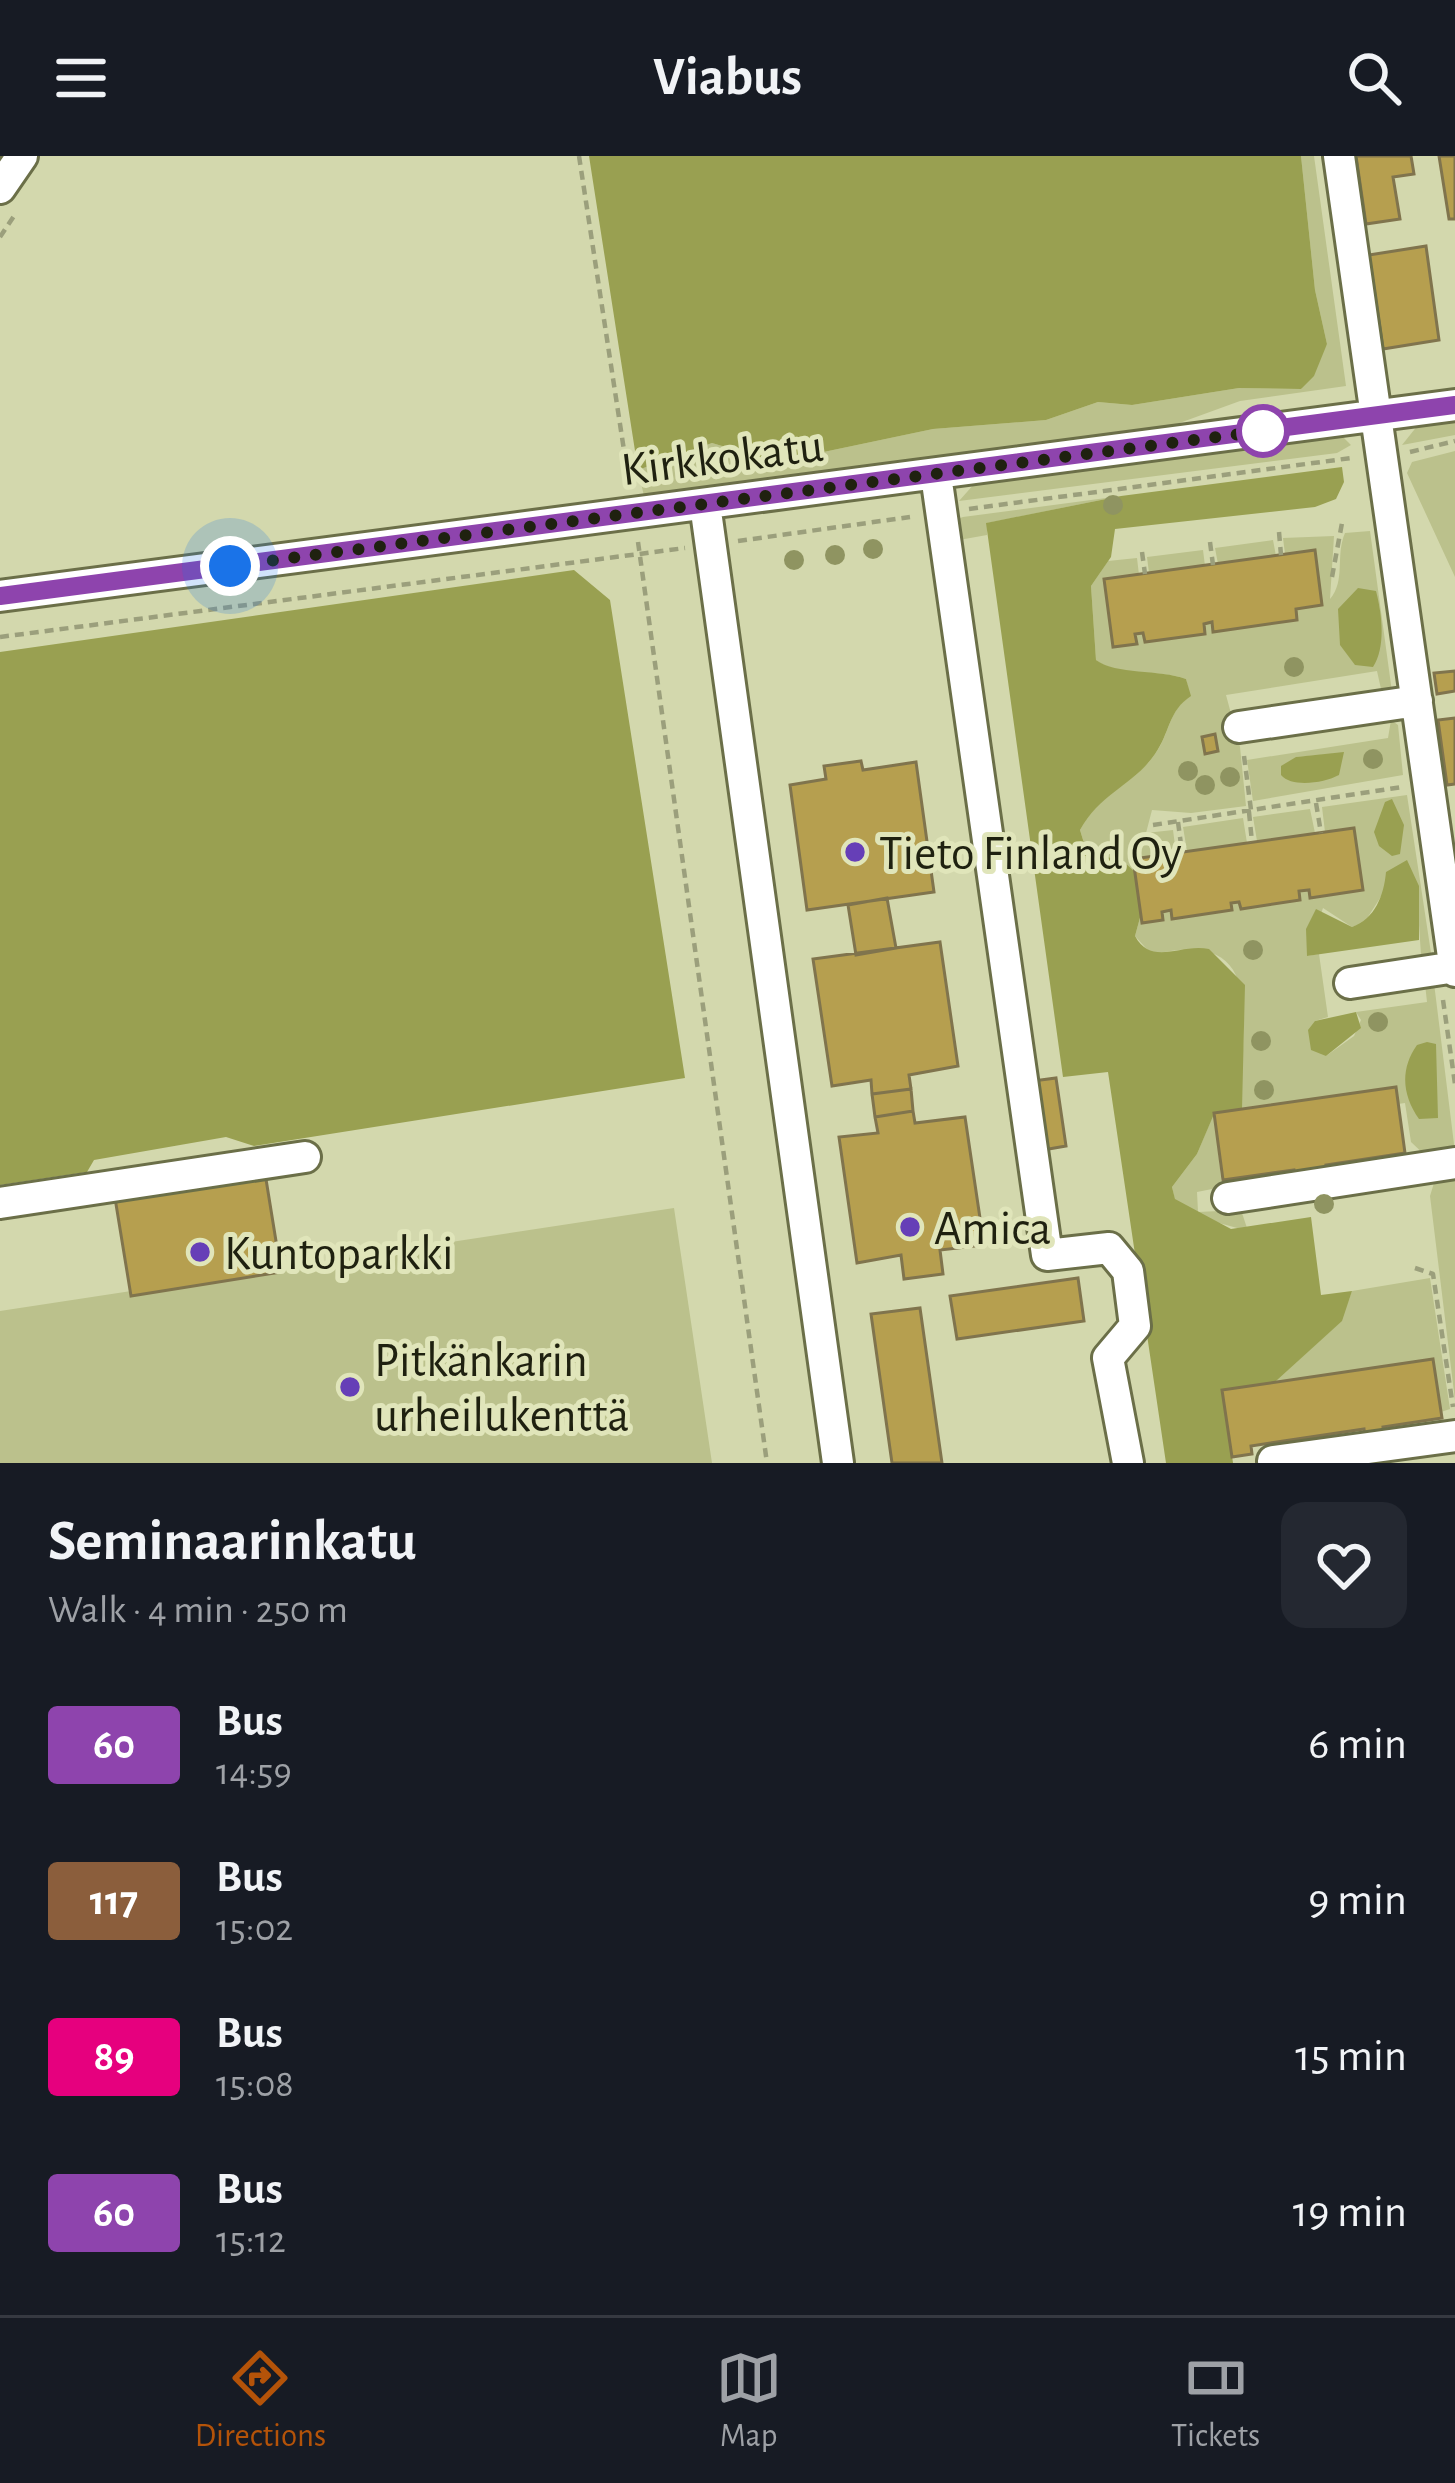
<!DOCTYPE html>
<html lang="en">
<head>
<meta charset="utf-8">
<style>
  :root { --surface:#171b24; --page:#242831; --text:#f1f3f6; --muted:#9ea1a6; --line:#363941; --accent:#b45309 }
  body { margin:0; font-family:"Alegreya Sans",sans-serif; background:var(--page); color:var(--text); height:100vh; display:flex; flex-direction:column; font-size:45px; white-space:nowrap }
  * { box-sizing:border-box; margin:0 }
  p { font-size:39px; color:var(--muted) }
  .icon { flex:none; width:66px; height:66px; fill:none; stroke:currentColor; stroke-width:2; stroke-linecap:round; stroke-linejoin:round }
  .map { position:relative; height:1307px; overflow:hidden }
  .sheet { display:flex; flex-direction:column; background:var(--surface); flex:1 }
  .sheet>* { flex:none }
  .badge { padding:0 24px; border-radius:9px; font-size:42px; line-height:78px }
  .you { position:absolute; width:60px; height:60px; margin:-30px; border:9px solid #fff; border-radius:50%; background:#1a73e8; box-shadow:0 0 0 18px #1a73e833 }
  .map>.badge { position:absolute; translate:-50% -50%; box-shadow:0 0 0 6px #fff }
  .round { display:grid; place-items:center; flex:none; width:126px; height:126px; border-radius:24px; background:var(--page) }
  .head { display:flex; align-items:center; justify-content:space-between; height:204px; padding:0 48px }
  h1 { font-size:57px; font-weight:700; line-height:90px }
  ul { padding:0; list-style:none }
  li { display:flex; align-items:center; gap:36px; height:156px; padding:0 48px }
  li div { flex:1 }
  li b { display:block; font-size:45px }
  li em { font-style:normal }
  li .badge { min-width:132px; font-weight:700; text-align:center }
  header { display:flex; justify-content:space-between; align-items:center; height:156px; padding:0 48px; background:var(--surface); font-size:54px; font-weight:700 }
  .tabs { display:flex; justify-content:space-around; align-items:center; height:168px; border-top:3px solid var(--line); background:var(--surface); font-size:33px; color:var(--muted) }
  .tabs a { display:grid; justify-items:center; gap:6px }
  .tabs .selected { color:var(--accent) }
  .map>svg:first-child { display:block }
  .green { fill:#bbc18c; fill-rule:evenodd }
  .forest { fill:#99a051 }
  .building { fill:#b69f4f; stroke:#80744d; stroke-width:3 }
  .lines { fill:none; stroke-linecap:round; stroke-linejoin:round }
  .minor-casing { stroke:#6b6f48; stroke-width:36 }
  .path { stroke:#9b9f7c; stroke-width:4.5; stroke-dasharray:9 6; stroke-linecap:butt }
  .minor { stroke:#fff; stroke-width:30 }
  .tree { fill:#8f9461 }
  .line-casing { stroke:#fff; stroke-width:27 }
  .line { stroke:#8e44ad; stroke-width:18 }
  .walk { stroke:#1f2110; stroke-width:12; stroke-dasharray:0 21.6 }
  .stop-dot { fill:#fff; stroke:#8e44ad; stroke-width:6 }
  .poi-dot { fill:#663fb7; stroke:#e0e5ba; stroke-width:4.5 }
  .labels { text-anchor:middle; stroke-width:10; stroke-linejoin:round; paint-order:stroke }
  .street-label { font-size:48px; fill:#1f2110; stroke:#e0e5ba }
  .poi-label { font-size:48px; fill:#1f2110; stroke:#e0e5ba; text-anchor:start }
</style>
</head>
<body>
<header><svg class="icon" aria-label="menu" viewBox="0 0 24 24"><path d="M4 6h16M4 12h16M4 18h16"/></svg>Viabus<svg class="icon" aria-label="search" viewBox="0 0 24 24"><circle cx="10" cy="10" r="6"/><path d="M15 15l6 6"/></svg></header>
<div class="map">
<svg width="1455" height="1307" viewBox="0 0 1455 1307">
  <rect width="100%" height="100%" fill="#d3d8ad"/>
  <path class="green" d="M 1301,0 L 1314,0 L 1346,230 L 1240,245 L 1174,269 L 644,340 L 638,314 L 712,287 L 776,306 L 933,273 L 1046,264 L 1098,246 L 1132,249 L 1239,232 L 1301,233 L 1327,188 L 1315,134 Z
    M 1455,265 L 1455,279 L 1402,289 L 1418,269 Z
    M 1319,280 L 1342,280 L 1351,289 L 1337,297 L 959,345 L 975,327 Z
    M 1455,295 L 1455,421 L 1407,317 L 1412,306 Z
    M 1121,340 L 987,367 L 987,379 L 959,384 L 957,363 L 963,361 Z
    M 1370,375 L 1392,536 L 1381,533 L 1377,515 L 1226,539 L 1240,591 L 1246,650 L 1191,657 L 1152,654 L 1146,677 L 1173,674 L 1176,697 L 1134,703 L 1135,716 L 1121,704 L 1087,697 L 1080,674 C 1103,633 1132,631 1155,598 C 1170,578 1168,555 1190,540 L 1186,523 C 1159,513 1118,521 1096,504 L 1091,430 L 1108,405 L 1137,402 L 1139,419 L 1104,424 L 1136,488 L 1136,478 L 1143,477 L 1146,486 L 1212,466 L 1214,476 L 1297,464 L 1296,453 L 1322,449 L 1315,395 L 1285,398 L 1283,382 L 1334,380 L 1330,443 C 1346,424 1335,400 1345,377 ZM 1379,448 L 1381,483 L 1340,489 Z
    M 1273,384 L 1276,400 L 1218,408 L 1215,392 Z
    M 1203,394 L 1205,410 L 1149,417 L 1147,401 Z
    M 1391,564 L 1398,569 L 1403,619 L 1253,645 L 1247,604 L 1388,582 ZM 1343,597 L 1338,619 L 1295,626 L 1296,601 Z
    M 1407,639 L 1431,797 L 1421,799 L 1418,754 L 1384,736 L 1364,767 L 1352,771 L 1323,752 L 1307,800 L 1319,798 L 1328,861 L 1315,865 L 1326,900 L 1354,880 L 1361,864 L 1356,856 L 1427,846 L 1425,828 L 1434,827 L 1455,996 L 1427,1001 L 1411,986 L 1405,947 L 1398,948 L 1395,932 L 1242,953 C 1236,883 1277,767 1152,799 L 1135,780 L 1141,758 L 1143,767 L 1162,764 L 1162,756 L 1171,754 L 1173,762 L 1231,754 L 1231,747 L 1239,746 L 1241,753 L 1299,744 L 1299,735 L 1309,734 L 1310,741 L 1363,733 L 1354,673 L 1325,676 L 1322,651 Z
    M 1310,653 L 1315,677 L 1257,685 L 1253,661 Z
    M 1243,662 L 1247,687 L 1187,695 L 1183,671 Z
    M 1214,957 L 1222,1031 L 1197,1036 L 1198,1056 L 1241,1054 L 1248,1075 L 1201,1062 L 1175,1044 L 1172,1031 L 1197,998 Z
    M 1455,1021 L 1455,1244 L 1430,1040 L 1434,1027 Z
    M 674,1052 L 712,1307 L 0,1307 L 0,1155 Z
    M 1430,1122 L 1450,1253 L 1441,1256 L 1433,1203 L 1275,1226 L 1341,1165 L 1352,1135 Z"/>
  <path class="forest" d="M 589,0 L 1301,0 L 1315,134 L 1327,188 L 1314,220 L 1301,233 L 1239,232 L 1132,249 L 1098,246 L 1046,264 L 933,273 L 776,306 L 712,287 L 638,314 Z
    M 1342,311 L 1344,326 L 1336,343 L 1315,351 L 1115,373 L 1111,401 L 1091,430 L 1096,504 C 1116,519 1159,513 1186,523 L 1191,540 C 1168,555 1170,577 1155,598 C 1132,631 1102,635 1080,674 L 1087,697 L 1122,704 L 1135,716 L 1141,758 L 1135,780 C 1152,811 1180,787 1209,793 L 1245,829 L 1242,953 L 1214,958 L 1197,998 L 1172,1031 L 1175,1043 L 1231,1073 L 1311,1061 L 1321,1139 L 1352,1135 L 1342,1165 L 1275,1226 L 1223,1234 L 1233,1307 L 1166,1307 L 1108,916 L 1063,921 L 986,367 L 1121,340 Z
    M 574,414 L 610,444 L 685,922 L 254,990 L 226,981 L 94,1004 L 87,1016 L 0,1029 L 0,496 Z
    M 1358,432 L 1376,435 C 1382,458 1386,491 1373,511 L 1355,509 L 1340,489 L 1338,453 Z
    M 1344,596 L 1339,619 C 1324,627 1292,632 1281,619 L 1281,610 L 1296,601 Z
    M 1392,643 L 1404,669 L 1400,698 L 1392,700 L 1379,690 L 1374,676 L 1385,646 Z
    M 1407,704 L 1419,730 L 1419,784 L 1307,800 L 1306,773 L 1316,753 L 1352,771 C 1375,763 1384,739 1386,716 Z
    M 1356,856 L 1361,872 L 1326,900 L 1311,894 L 1308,874 L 1315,865 Z
    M 1427,886 L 1436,888 L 1438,962 L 1419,963 C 1402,939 1400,913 1417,889 Z"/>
  <path class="building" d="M 1356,0 L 1411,0 L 1414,18 L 1393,21 L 1400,63 L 1366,68 Z
    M 1439,0 L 1455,0 L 1455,63 L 1449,63 Z
    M 1426,90 L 1439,184 L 1383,193 L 1369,99 Z
    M 1315,394 L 1322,449 L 1296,453 L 1297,464 L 1213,476 L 1212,466 L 1204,468 L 1205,478 L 1145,486 L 1143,477 L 1135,478 L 1137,488 L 1113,491 L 1104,423 Z
    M 1455,515 L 1455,535 L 1437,538 L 1434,517 Z
    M 1455,562 L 1455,628 L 1447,629 L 1438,564 Z
    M 1215,578 L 1218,595 L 1205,598 L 1202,581 Z
    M 861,605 L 863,614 L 916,606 L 934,736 L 807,754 L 790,629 L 826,623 L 824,610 Z
    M 1354,672 L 1363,734 L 1310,742 L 1309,734 L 1299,735 L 1300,744 L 1241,753 L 1239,746 L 1231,747 L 1232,754 L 1172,763 L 1171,754 L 1162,756 L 1163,764 L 1142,767 L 1133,703 Z
    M 887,742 L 896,792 L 856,799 L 848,749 Z
    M 940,786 L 958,910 L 909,919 L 911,933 L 872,938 L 871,924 L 832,930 L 813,803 Z
    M 1056,922 L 1066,990 L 1043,994 L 1033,925 Z
    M 1396,931 L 1405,997 L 1326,1009 L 1327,1017 L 1295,1021 L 1294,1014 L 1223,1024 L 1214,957 Z
    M 911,933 L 913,955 L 875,961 L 872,938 Z
    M 913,955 L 915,967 L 965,961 L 984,1089 L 940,1094 L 943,1118 L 904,1123 L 901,1099 L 857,1107 L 839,981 L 878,977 L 875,961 Z
    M 265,1017 L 281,1116 L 131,1140 L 115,1042 Z
    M 1078,1122 L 1084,1165 L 957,1183 L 950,1140 Z
    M 920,1152 L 942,1307 L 892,1307 L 871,1158 Z
    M 1433,1203 L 1442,1262 L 1383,1271 L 1384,1279 L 1365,1282 L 1364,1273 L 1251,1290 L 1252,1298 L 1232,1301 L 1222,1234 Z"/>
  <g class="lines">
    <g class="minor-casing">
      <path id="minor" d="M 1339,0 L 1455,815
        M 0,32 L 22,0
        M 936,319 L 1047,1099 L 1109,1092 L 1128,1115 L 1135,1170 L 1108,1202 L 1128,1307
        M 705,348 L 838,1307
        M 0,440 L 1455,249
        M 1239,571 L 1417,545
        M 1350,827 L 1455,811
        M 1228,1042 L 1455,1007
        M 0,1047 L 305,1001
        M 1273,1305 L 1455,1280"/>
    </g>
    <path class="path" d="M 579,0 L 629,327
      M 0,81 L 14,60
      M 1410,296 L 1455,285
      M 969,353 L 1351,302
      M 1279,376 L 1281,399
      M 738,385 L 910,361
      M 638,386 L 767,1307
      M 1210,386 L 1213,409
      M 1142,396 L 1145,418
      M 1332,421 L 1342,367
      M 0,481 L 685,392
      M 1244,600 L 1251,654
      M 1316,647 L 1321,677
      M 1249,656 L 1252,686
      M 1178,666 L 1182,696
      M 1153,669 L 1402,631
      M 1443,844 L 1455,928
      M 1415,1112 L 1433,1118 L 1453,1251"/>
    <use href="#minor" class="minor"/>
  </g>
  <g class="tree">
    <circle cx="1113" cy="349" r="10"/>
    <circle cx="873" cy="393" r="10"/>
    <circle cx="835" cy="399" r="10"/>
    <circle cx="794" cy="404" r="10"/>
    <circle cx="1294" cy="511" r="10"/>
    <circle cx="1373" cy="603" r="10"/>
    <circle cx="1188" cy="615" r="10"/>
    <circle cx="1230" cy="621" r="10"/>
    <circle cx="1205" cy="629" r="10"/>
    <circle cx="1253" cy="794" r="10"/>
    <circle cx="1378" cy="866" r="10"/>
    <circle cx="1261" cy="885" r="10"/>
    <circle cx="1264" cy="934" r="10"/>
    <circle cx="1324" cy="1048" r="10"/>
  </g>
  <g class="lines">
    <g class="line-casing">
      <path id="line" d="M 0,440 L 1455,249"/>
    </g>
    <use href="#line" class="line"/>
    <path class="walk" d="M 230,410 L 1263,275"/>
  </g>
  <circle class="stop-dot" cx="1263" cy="275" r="24"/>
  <g class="poi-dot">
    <circle cx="855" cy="696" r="12"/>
    <circle cx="910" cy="1071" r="12"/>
    <circle cx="200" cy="1096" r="12"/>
    <circle cx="350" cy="1231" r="12"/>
  </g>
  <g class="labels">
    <g class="street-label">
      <text transform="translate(722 300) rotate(-7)" y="17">Kirkkokatu</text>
    </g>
    <g class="poi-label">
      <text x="879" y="713">Tieto Finland Oy</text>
      <text x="934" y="1088">Amica</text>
      <text x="224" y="1113">Kuntoparkki</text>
      <text x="374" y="1220">Pitkänkarin<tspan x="374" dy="55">urheilukenttä</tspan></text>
    </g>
  </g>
</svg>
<div class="you" style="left:230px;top:410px"></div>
</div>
<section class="sheet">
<div class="head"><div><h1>Seminaarinkatu</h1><p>Walk · 4 min · 250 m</p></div><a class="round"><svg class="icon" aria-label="heart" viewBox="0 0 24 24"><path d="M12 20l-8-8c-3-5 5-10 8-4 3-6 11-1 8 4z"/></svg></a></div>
<ul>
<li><span class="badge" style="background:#8e44ad;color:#fff">60</span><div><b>Bus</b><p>14:59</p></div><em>6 min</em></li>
<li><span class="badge" style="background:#8b5e3c;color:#fff">117</span><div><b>Bus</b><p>15:02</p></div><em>9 min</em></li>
<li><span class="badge" style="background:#e6007e;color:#fff">89</span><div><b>Bus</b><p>15:08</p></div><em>15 min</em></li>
<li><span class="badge" style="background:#8e44ad;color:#fff">60</span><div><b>Bus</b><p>15:12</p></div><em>19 min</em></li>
</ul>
</section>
<nav class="tabs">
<a class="selected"><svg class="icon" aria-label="directions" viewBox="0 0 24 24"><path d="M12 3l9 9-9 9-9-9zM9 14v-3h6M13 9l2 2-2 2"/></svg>Directions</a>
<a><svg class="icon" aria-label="map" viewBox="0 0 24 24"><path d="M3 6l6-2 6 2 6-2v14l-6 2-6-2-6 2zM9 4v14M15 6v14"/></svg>Map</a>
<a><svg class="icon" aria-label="tickets" viewBox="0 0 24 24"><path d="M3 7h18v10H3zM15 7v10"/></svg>Tickets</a>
</nav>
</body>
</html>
